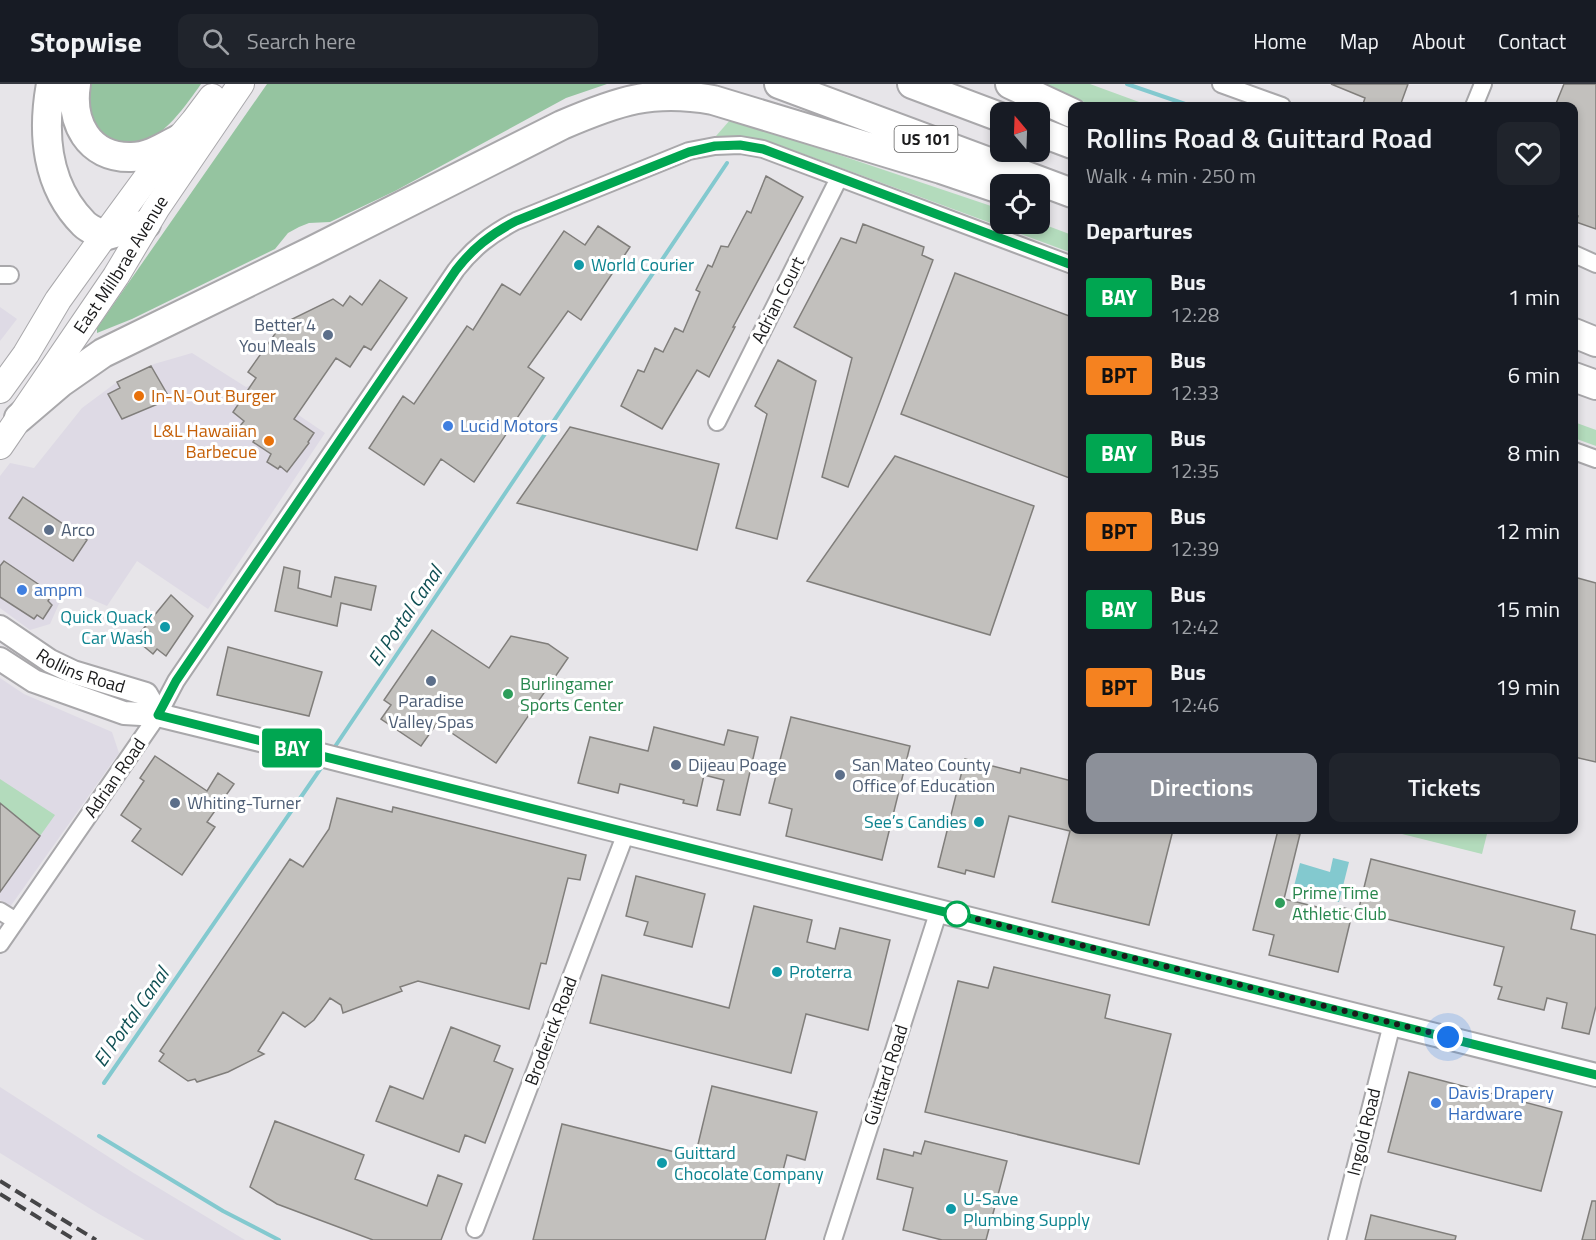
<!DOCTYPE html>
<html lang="en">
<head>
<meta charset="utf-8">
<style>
  :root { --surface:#171b24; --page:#20242c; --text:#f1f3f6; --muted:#9ea1a6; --line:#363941; --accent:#8c9099 }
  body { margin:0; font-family:"Titillium Web",sans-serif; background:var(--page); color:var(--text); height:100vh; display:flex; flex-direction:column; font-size:22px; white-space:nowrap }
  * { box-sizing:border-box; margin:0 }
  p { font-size:20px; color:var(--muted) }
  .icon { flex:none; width:33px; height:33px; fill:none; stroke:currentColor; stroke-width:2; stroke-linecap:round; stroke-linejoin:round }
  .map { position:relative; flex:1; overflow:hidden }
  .drawer { position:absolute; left:1068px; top:18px; width:510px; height:732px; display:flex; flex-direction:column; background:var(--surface); border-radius:12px; box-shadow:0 3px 9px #0003 }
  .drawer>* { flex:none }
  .badge { padding:0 12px; border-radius:4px; font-size:21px; line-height:39px }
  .needle { width:39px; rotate:341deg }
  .tools { position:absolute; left:990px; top:18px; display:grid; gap:12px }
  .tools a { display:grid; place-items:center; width:60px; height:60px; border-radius:12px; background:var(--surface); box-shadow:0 3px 9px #0003; font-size:30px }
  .you { position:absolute; width:30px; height:30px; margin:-15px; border:4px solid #fff; border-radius:50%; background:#1a73e8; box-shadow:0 0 0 9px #1a73e833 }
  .map>.badge { position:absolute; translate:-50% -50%; box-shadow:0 0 0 3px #fff }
  h2 { padding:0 18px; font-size:22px; line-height:54px }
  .round { display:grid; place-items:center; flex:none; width:63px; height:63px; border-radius:12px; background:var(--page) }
  .head { display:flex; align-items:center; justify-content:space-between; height:102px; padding:0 18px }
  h1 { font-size:28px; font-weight:600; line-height:45px }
  .action { display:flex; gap:12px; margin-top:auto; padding:12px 18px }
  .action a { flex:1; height:69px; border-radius:12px; background:var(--accent); color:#fff; font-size:24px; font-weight:600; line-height:69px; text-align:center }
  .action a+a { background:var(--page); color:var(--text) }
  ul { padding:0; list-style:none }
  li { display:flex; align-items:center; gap:18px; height:78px; padding:0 18px }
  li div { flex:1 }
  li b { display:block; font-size:22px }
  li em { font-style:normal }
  li .badge { min-width:66px; font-weight:700; text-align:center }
  header { display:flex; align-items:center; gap:36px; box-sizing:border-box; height:84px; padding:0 30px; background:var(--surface); border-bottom:2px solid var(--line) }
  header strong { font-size:28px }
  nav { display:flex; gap:33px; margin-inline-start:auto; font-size:21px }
  .search { width:420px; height:54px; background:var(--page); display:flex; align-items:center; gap:15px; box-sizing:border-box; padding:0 21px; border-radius:12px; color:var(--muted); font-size:22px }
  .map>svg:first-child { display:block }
  .built { fill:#dedae5 }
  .green { fill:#b3dbbc }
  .forest { fill:#95c4a0 }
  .water { fill:#83c9cf }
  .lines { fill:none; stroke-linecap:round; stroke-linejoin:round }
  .stream { stroke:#83c9cf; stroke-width:4 }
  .building { fill:#c2c0bd; stroke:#807e7b; stroke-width:1.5 }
  .street-casing { stroke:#a9a8ab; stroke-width:20 }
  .secondary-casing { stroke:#a9a8ab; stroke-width:26 }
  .primary-casing { stroke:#a9a8ab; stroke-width:28 }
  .highway-casing { stroke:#a9a8ab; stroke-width:32 }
  .street { stroke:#fff; stroke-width:16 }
  .secondary { stroke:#fff; stroke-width:22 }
  .primary { stroke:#fff; stroke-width:26 }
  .highway { stroke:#fff; stroke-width:28 }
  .rail { stroke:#454547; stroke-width:4; stroke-dasharray:12 6; stroke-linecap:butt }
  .line-casing { stroke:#fff; stroke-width:14 }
  .line { stroke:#00a651; stroke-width:9 }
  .walk { stroke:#1a1a1b; stroke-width:6; stroke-dasharray:0 10.8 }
  .culture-dot { fill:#0f9aa8; stroke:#fff; stroke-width:2 }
  .service-dot { fill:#5c6f8a; stroke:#fff; stroke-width:2 }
  .food-dot { fill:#e8710a; stroke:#fff; stroke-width:2 }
  .shop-dot { fill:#3f7fe0; stroke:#fff; stroke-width:2 }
  .leisure-dot { fill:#2e9e5b; stroke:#fff; stroke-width:2 }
  .stop-dot { fill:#fff; stroke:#00a651; stroke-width:3 }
  .labels { text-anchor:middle; stroke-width:6; stroke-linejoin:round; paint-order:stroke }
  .shield { fill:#fff; stroke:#5f5f5f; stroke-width:1.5 }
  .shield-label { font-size:16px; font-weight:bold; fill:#1a1a1b }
  .street-label { font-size:18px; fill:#1a1a1b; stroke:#fff }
  .culture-label { font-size:18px; fill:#0d838f; stroke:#fff; text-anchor:start }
  .service-label { font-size:18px; fill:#4e5e75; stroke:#fff; text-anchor:start }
  .food-label { font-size:18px; fill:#c56008; stroke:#fff; text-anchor:start }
  .shop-label { font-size:18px; fill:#366cbe; stroke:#fff; text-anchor:start }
  .leisure-label { font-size:18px; fill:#27864d; stroke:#fff; text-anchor:start }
  .water-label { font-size:20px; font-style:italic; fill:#0f4f53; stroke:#fff }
</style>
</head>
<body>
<header>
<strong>Stopwise</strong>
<div class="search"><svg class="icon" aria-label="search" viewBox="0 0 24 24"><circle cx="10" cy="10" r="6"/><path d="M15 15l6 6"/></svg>Search here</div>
<nav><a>Home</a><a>Map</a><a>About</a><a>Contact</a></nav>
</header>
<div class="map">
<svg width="1596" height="1156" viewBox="0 0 1596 1156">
  <rect width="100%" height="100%" fill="#e7e5e9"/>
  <path class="built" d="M 0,223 L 17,235 L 0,257 Z
    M 192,269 L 246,303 L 253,300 L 325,349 L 208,525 L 137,477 L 107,522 L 66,504 L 50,540 L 30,546 L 0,524 L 0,392 L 10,379 L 34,384 L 82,324 L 117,298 L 154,280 Z
    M 0,594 L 24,610 L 112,648 L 119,669 L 10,823 L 0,816 Z
    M 0,1003 L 132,1088 L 245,1156 L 145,1156 L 99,1130 L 0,1069 Z"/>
  <path class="green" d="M 1041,0 L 1090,0 L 1150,22 L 1094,22 Z
    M 730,36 L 786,53 L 1000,125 L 1000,140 L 1040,139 L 1072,151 L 1072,169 L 779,61 L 750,53 L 716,52 Z
    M 1574,338 L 1596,346 L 1596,362 L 1574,354 Z
    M 0,695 L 55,731 L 40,752 L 0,719 Z
    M 1386,746 L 1488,746 L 1482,770 Z"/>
  <path class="forest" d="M 82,0 L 201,0 C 187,20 163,55 137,60 C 127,62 112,58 100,56 L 80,10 Z
    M 267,0 L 607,0 L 566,14 L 395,107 L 330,138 L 309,139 L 299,143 L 288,149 L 275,165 L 132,235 L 97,249 L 97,244 Z"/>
  <path class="water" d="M 1333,774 L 1349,778 L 1339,818 L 1292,810 L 1300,779 L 1330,788 Z"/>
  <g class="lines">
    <path class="stream" d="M 1127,0 L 1191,22
      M 332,667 L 727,79
      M 104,999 L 323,681
      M 99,1052 L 223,1127 L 279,1156"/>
  </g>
  <path class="building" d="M 1331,0 L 1408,0 L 1400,22 L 1371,22 L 1363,20 L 1365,14 Z
    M 1564,0 L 1596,0 L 1596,145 L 1576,138 L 1578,132 L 1574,131 L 1574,22 L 1555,22 Z
    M 766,92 L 803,113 L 733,243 L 735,243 L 709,293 L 697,286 L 662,345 L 621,322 L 638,286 L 644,288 L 655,264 L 663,268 L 675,244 L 683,248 L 700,208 L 696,206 L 708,181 L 712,183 L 721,162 L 728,163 L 747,127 L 751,129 Z
    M 863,140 L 924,163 L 922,171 L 933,176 L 848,403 L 822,393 L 852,274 L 794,243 L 841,154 L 856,159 Z
    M 598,142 L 630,163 L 581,236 L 568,227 L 528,283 L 544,294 L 474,398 L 441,375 L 424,401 L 369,364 L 403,312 L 414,320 L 467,242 L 473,246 L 502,200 L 520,211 L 564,147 L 585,161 Z
    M 955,189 L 1072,233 L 1072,395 L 901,330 Z
    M 380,196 L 407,214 L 371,266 L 364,262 L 350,283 L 336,274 L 294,335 L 314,349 L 308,358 L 309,359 L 287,388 L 280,382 L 278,385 L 267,378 L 271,370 L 253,358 L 256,353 L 240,342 L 244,337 L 233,328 L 256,294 L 248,288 L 282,240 L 333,215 L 343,222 L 350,212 L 362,221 Z
    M 778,276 L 816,297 L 777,455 L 736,444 L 767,330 L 755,322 Z
    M 151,282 L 170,315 L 122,335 L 108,310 L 120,304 L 117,298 Z
    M 570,343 L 719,380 L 697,466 L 517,419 Z
    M 895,372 L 1034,422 L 990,551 L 807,497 Z
    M 23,413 L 87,456 L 73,477 L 9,434 Z
    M 4,477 L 44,504 L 43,507 L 51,512 L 48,517 L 52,521 L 43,535 L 37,531 L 34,535 L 0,513 L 0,482 Z
    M 284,483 L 300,487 L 298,504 L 331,513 L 335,493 L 376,502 L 371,526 L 341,519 L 337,542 L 275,527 Z
    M 1574,493 L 1596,499 L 1596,678 L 1574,673 Z
    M 171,511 L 193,532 L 166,572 L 157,565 L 153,570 L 135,555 Z
    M 432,546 L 489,584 L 511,552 L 548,560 L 568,574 L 496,679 L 437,639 L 421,662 L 381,635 L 391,621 L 384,616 Z
    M 228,563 L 322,588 L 309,632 L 217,611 Z
    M 791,633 L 910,662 L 882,776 L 786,752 L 792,725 L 769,719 Z
    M 654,643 L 724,661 L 728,646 L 758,653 L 740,731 L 717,726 L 724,696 L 704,691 L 697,722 L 683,719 L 684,716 L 620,700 L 618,709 L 578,699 L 590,653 L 648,667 Z
    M 155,672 L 207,707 L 218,689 L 234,700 L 207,738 L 215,743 L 182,791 L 132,757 L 141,745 L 121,731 L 144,697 L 140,694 Z
    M 965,675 L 1020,689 L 1021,684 L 1072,697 L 1072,746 L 1173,746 L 1149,841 L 1052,818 L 1070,747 L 1009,732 L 994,793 L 966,786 L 965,790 L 938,783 Z
    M 337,714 L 392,728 L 393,723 L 586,771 L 580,796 L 568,794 L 546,880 L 541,879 L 529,925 L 418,897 L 400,903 L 402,907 L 343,929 L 341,921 L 330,914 L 314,936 L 305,943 L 283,928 L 258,967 L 264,970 L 228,988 L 197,998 L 195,995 L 188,997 L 159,977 L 164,970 L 160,967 L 290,775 L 303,783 L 329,745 Z
    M 0,719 L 40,752 L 0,808 Z
    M 1278,746 L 1300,750 L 1284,815 L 1338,828 L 1339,823 L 1353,826 L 1338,888 L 1269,871 L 1274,851 L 1253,846 Z
    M 1371,775 L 1575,827 L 1571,845 L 1596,851 L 1596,922 L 1589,950 L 1562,944 L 1567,919 L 1547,914 L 1544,926 L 1498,915 L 1502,903 L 1494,901 L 1504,863 L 1358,828 Z
    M 636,792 L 705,810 L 692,863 L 644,851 L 648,838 L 626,832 Z
    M 754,822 L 812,836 L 807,858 L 835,865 L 840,844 L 890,856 L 868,946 L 806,930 L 791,989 L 590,939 L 602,891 L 729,924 Z
    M 994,883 L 1110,911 L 1105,934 L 1171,950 L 1139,1080 L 925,1028 L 958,897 L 988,904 Z
    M 451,943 L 500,962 L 494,977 L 513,985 L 485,1059 L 465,1051 L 459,1068 L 376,1037 L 390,1002 L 423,1015 Z
    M 1409,988 L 1562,1028 L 1541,1107 L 1388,1068 Z
    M 712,1002 L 817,1028 L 805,1076 L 787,1071 L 765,1156 L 533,1156 L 562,1040 L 695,1073 Z
    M 275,1037 L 364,1071 L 355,1095 L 427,1122 L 438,1091 L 462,1100 L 441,1156 L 373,1156 L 277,1120 L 250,1103 Z
    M 925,1057 L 1007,1077 L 986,1156 L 942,1156 L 903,1146 L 913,1104 L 877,1095 L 884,1065 L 913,1072 L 914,1068 L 921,1070 Z
    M 1592,1117 L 1596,1117 L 1596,1156 L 1582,1156 Z
    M 1371,1131 L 1456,1152 L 1455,1156 L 1365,1156 Z"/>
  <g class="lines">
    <g class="street-casing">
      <path id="street" d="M 1221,0 L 1282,22
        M 1474,22 L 1483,0
        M 1574,170 L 1596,180
        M 0,191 L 10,191
        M 717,338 L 839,94
        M 1574,367 L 1596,375
        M 0,827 L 16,837
        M 0,860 L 158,631 L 176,597 L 456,186 C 473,164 491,150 516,137 L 689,67 L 715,62 L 740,61 L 763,65 L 1072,181
        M 475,1145 L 626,749
        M 833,1156 L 939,826
        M 1337,1156 L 1392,940"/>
    </g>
    <g class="secondary-casing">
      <g id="secondary">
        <path id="s1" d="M 0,543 L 50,577 L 73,588 L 146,610 L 158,631"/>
        <path d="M 0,575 L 34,597 L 124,629 L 158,631 L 317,670 L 626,749 L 1596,991"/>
      </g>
    </g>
    <g class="primary-casing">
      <g id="primary">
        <path d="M 0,306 L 26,270 L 58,216 L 104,152 L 151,88 L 194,37 L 212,13"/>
        <path id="s2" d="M 0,362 L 116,192 L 156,125 L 241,0"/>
      </g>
    </g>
    <g class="highway-casing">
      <path id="highway" d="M 51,0 C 42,49 46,102 84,140 C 89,145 97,148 104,152 L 146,140
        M 76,0 C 70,38 88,74 131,73 C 149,73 164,63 179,55
        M 779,0 L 1072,109
        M 912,0 L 1000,33
        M 1010,0 L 1072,29
        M 1040,48 L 1072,60
        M 1574,249 L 1596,258
        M 1574,293 L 1596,301
        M 19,334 L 60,299 L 103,269 L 312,167 L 562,41 C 618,17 652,5 713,16 L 941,85 L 1000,105"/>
    </g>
    <use href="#street" class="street"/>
    <use href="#secondary" class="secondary"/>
    <use href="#primary" class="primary"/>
    <use href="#highway" class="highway"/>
    <path class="rail" d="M 0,1097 L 96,1156
      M 0,1110 L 75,1156"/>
  </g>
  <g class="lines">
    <g class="line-casing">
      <path id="line" d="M 1072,181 L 763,65 L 740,61 L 715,62 L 689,68 L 516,137 C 491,150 473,164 456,186 L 176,597 L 158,631 L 1596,991"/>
    </g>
    <use href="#line" class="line"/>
    <path class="walk" d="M 957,830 L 1448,953"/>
  </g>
  <g class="culture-dot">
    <circle cx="579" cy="181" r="6"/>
    <circle cx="165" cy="543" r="6"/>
    <circle cx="979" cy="738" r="6"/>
    <circle cx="777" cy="888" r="6"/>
    <circle cx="662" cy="1079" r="6"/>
    <circle cx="951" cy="1125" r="6"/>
  </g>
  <g class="service-dot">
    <circle cx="328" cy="251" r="6"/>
    <circle cx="49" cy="446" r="6"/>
    <circle cx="431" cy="597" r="6"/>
    <circle cx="676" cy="681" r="6"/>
    <circle cx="840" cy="691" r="6"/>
    <circle cx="175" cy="719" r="6"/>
  </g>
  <g class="food-dot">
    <circle cx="139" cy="312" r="6"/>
    <circle cx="269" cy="357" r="6"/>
  </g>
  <g class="shop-dot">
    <circle cx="448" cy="342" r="6"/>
    <circle cx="22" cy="506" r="6"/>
    <circle cx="1436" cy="1019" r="6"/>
  </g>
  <g class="leisure-dot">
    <circle cx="508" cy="610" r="6"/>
    <circle cx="1280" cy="819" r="6"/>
  </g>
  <circle class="stop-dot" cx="957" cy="830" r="12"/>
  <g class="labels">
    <rect class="shield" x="894.5" y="42" width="63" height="26" rx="4.5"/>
    <g class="shield-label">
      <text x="926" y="61">US 101</text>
    </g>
    <g class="street-label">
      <text dy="6" stroke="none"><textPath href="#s2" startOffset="218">East Millbrae Avenue</textPath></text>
      <text transform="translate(778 216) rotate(-63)" y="6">Adrian Court</text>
      <text dy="6" stroke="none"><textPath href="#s1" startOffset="93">Rollins Road</textPath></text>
      <text transform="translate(115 694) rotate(-55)" y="6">Adrian Road</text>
      <text transform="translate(551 947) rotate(-69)" y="6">Broderick Road</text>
      <text transform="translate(886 991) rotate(-72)" y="6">Guittard Road</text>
      <text transform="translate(1364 1048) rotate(-76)" y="6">Ingold Road</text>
    </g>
    <g class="culture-label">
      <text x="591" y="187">World Courier</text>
      <text x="153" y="539" text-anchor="end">Quick Quack<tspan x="153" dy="21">Car Wash</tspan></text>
      <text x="967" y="744" text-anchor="end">See’s Candies</text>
      <text x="789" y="894">Proterra</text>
      <text x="674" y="1075">Guittard<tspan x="674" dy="21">Chocolate Company</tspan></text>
      <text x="963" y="1121">U-Save<tspan x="963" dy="21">Plumbing Supply</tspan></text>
    </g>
    <g class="service-label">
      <text x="316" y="247" text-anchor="end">Better 4<tspan x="316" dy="21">You Meals</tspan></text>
      <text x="61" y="452">Arco</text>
      <text x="431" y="623" text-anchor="middle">Paradise<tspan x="431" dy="21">Valley Spas</tspan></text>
      <text x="688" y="687">Dijeau Poage</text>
      <text x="852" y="687">San Mateo County<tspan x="852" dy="21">Office of Education</tspan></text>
      <text x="187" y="725">Whiting-Turner</text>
    </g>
    <g class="food-label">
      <text x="151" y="318">In-N-Out Burger</text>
      <text x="257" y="353" text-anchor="end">L&amp;L Hawaiian<tspan x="257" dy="21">Barbecue</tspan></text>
    </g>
    <g class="shop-label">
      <text x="460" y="348">Lucid Motors</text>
      <text x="34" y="512">ampm</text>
      <text x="1448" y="1015">Davis Drapery<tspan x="1448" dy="21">Hardware</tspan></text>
    </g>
    <g class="leisure-label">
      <text x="520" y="606">Burlingamer<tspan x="520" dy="21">Sports Center</tspan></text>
      <text x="1292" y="815">Prime Time<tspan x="1292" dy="21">Athletic Club</tspan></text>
    </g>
    <g class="water-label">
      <text transform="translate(405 532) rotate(-56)" y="7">El Portal Canal</text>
      <text transform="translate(131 933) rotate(-55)" y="7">El Portal Canal</text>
    </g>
  </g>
</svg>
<div class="tools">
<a><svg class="needle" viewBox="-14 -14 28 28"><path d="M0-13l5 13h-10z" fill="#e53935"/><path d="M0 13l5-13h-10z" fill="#9ea1a6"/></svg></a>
<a><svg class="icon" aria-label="locate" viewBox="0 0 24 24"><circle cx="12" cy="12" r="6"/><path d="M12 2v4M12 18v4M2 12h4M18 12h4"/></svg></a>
</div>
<div class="you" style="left:1448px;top:953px"></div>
<b class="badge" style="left:292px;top:664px;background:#00a651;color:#fff">BAY</b>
<section class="drawer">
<div class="head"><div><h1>Rollins Road &amp; Guittard Road</h1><p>Walk · 4 min · 250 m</p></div><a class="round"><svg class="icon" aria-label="heart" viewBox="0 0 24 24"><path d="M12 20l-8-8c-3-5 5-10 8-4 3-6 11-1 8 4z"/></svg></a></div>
<h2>Departures</h2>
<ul>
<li><span class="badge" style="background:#00a651;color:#fff">BAY</span><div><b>Bus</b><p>12:28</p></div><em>1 min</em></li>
<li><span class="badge" style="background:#f58220;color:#111">BPT</span><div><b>Bus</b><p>12:33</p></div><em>6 min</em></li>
<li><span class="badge" style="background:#00a651;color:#fff">BAY</span><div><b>Bus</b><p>12:35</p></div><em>8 min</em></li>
<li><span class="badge" style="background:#f58220;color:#111">BPT</span><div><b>Bus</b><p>12:39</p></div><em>12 min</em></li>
<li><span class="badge" style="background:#00a651;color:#fff">BAY</span><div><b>Bus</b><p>12:42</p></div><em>15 min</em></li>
<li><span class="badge" style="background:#f58220;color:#111">BPT</span><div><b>Bus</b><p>12:46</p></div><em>19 min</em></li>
</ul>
<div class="action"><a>Directions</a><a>Tickets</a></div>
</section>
</div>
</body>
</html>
